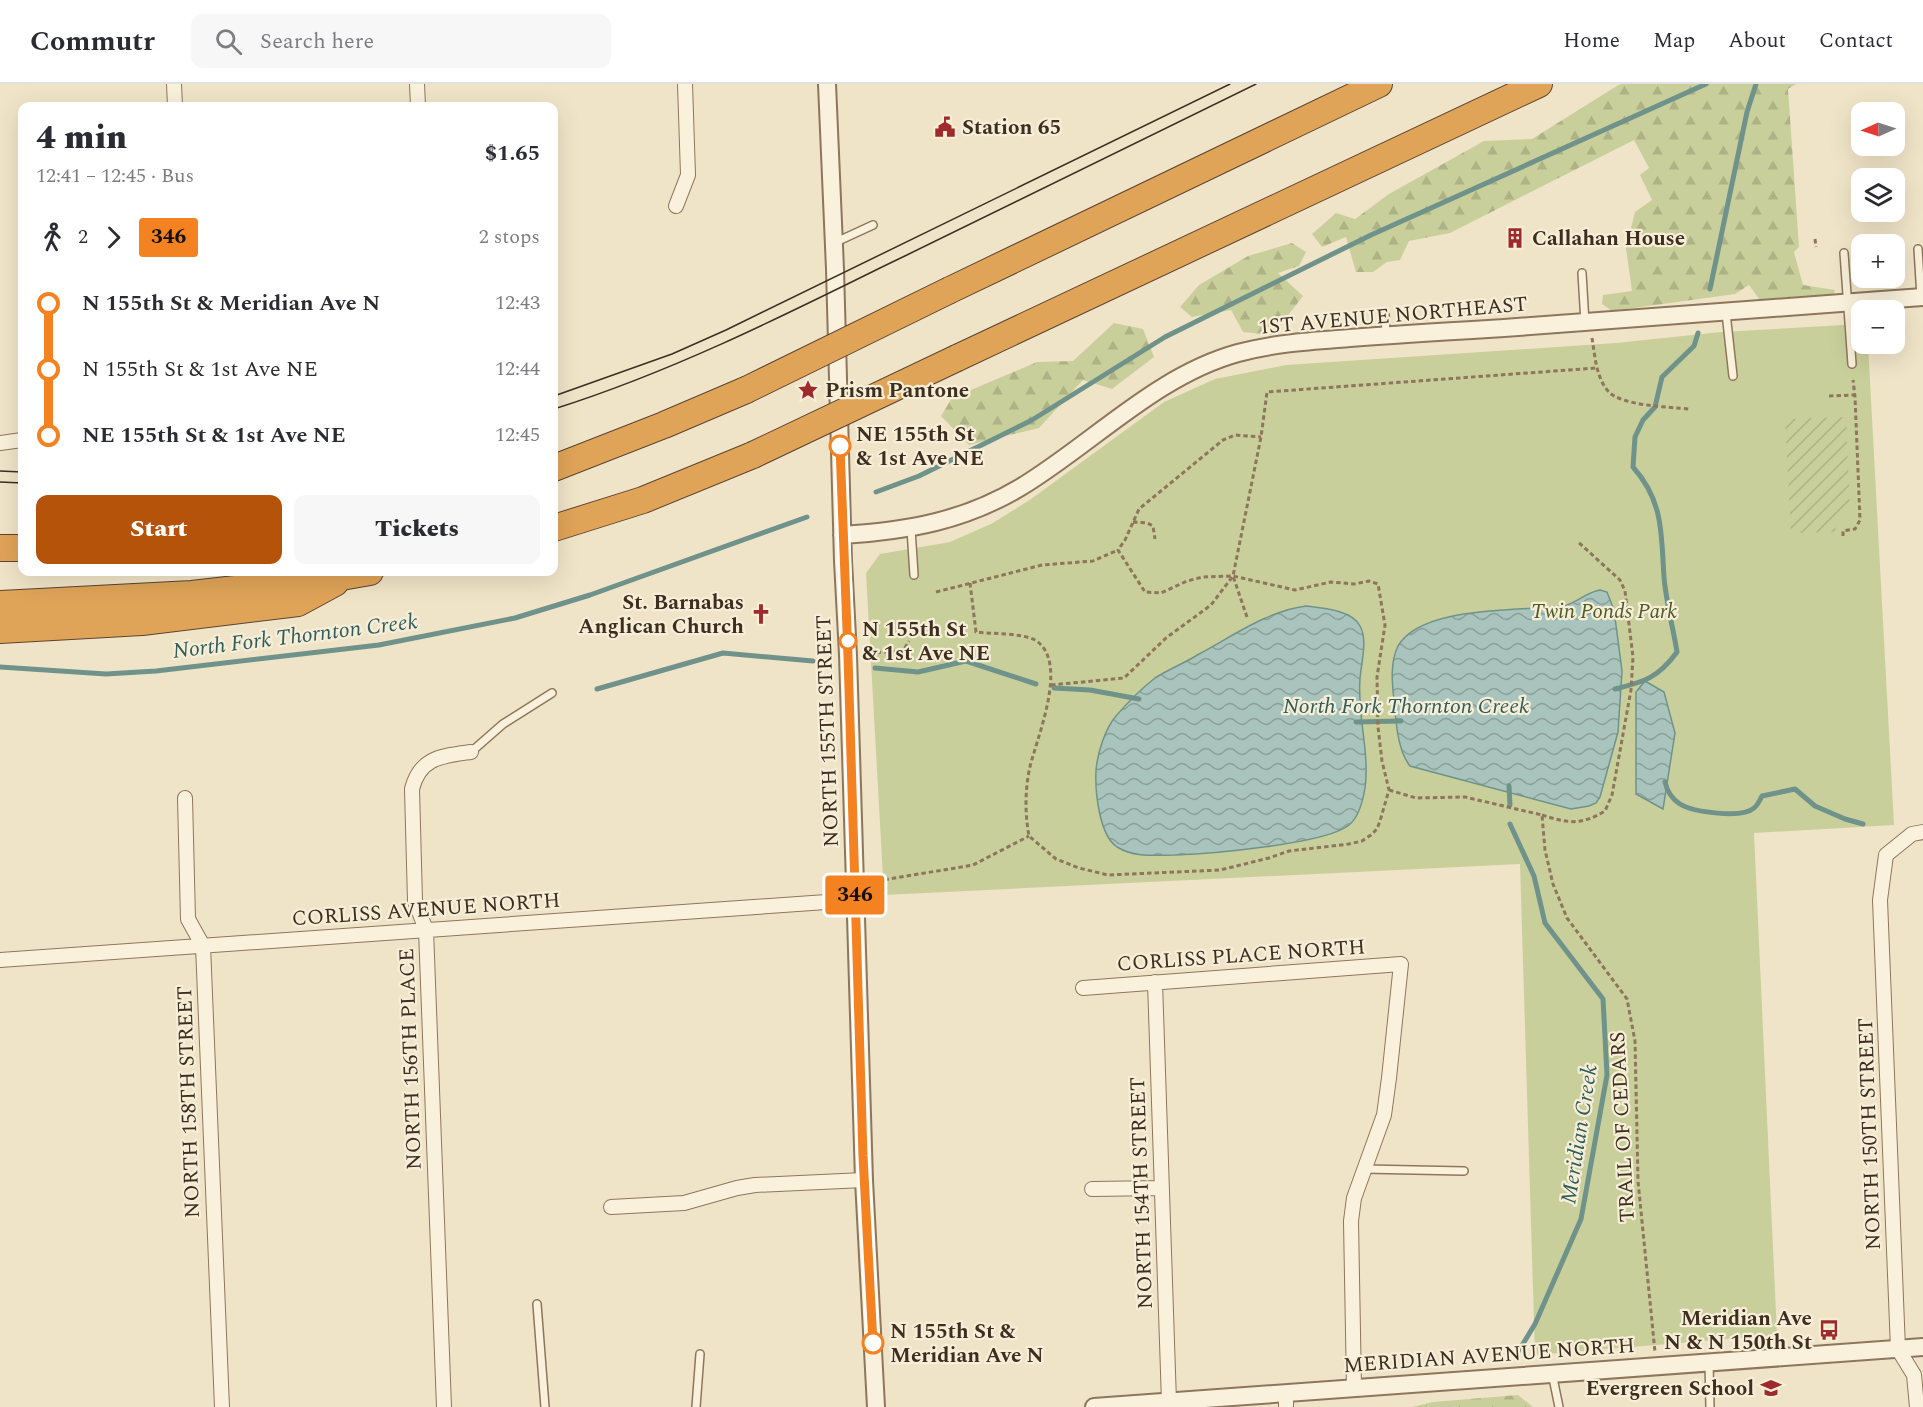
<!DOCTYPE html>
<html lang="en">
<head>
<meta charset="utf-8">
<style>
  :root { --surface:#fff; --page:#f7f7f7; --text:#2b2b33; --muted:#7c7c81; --line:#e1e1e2; --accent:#b45309 }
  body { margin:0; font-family:Spectral,serif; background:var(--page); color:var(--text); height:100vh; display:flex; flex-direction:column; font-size:22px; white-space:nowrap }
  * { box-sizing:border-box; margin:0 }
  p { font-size:20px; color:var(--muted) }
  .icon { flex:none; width:33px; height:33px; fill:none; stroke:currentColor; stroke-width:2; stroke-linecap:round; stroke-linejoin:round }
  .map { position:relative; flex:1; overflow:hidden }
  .drawer { position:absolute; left:18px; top:18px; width:540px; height:474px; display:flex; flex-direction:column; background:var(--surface); border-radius:12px; box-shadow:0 6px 24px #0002 }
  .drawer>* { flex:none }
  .badge { padding:0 12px; border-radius:4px; font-size:21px; line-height:39px }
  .needle { width:39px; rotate:267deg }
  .controls { position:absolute; left:1851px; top:18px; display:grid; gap:12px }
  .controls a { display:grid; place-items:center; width:54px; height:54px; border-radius:12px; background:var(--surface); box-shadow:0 6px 24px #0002; font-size:30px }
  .map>.badge { position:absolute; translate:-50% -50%; box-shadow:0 0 0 3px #fff }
  .legs { display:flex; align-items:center; gap:9px; height:66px; padding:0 18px; font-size:20px }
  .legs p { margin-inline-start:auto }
  .summary { display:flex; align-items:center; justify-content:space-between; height:102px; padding:0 18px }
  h1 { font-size:33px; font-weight:800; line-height:45px }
  .button { display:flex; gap:12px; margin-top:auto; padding:12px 18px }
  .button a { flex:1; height:69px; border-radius:12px; background:var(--accent); color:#fff; font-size:24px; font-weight:800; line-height:69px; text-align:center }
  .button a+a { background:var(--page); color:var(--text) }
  ul { padding:0 18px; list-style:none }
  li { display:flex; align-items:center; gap:21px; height:66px; font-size:22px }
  li i { display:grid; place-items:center; width:9px; height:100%; margin:0 8px; background:currentColor }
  li i::after { content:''; width:15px; height:15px; margin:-8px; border:4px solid; border-radius:50%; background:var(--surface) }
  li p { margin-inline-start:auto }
  li:first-child i { background:linear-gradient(#0000 50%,currentColor 0) }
  li:last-child i { background:linear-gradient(currentColor 50%,#0000 0) }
  header { display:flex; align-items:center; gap:36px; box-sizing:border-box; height:84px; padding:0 30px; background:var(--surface); border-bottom:2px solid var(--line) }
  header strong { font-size:28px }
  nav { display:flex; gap:33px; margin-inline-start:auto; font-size:21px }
  .search { width:420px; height:54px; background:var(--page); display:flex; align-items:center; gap:15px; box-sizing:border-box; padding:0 21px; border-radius:12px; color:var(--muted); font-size:22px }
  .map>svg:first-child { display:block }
  .forest { fill:url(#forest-firs) }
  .park { fill:#c9cf9b }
  .garden { fill:url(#garden-furrows) }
  .water { fill:url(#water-waves); stroke:#6f938a; stroke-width:1.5 }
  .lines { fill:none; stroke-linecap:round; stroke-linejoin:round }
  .stream { stroke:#6f938a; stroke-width:5 }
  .service-casing { stroke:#8d765c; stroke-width:10 }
  .minor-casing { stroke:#8d765c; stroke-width:16 }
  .tertiary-casing { stroke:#8d765c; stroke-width:20 }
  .motorway-casing { stroke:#5b4430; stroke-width:28 }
  .path { stroke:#8d765c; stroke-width:3; stroke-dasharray:4.5 3; stroke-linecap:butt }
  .service { stroke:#faf1dc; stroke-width:7 }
  .minor { stroke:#faf1dc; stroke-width:14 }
  .tertiary { stroke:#faf1dc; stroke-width:16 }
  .motorway { stroke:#e0a458; stroke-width:26 }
  .tram { stroke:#3d2e20; stroke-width:1.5 }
  .motorway-bridge-casing { stroke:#5b4430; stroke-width:28; stroke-linecap:butt }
  .motorway-bridge { stroke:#e0a458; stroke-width:26 }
  .line-1-casing { stroke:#fff; stroke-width:14 }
  .line-1 { stroke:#f58220; stroke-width:9 }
  .stop-1-dot { fill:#fff; stroke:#f58220; stroke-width:3 }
  .labels { text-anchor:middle; stroke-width:4.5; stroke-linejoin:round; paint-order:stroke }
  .poi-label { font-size:21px; font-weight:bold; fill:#3d2e20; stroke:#f7eed8; text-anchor:start }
  .street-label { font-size:21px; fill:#3d2e20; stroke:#f7eed8 }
  .stop-label { font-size:21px; font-weight:bold; fill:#3d2e20; stroke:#f7eed8; text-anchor:start }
  .park-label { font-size:21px; font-style:italic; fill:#4d5a26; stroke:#f7eed8 }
  .water-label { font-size:22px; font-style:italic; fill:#2f5d5a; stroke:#f7eed8 }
</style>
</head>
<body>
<header>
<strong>Commutr</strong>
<div class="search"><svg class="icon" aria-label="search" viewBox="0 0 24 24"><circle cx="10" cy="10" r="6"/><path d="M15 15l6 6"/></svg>Search here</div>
<nav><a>Home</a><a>Map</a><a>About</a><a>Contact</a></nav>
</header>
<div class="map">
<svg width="1923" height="1323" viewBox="0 0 1923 1323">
  <defs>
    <pattern id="forest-firs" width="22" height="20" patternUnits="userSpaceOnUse" patternTransform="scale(1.5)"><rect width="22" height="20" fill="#c9cf9b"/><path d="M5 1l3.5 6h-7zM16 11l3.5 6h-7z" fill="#aeb285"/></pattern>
    <pattern id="garden-furrows" width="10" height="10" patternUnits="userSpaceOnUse" patternTransform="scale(1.5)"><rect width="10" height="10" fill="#c9cf9b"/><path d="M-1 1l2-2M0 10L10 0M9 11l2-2" fill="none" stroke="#aeb285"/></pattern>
    <pattern id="water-waves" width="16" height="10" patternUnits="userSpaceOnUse" patternTransform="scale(1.5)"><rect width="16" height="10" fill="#a9c4bc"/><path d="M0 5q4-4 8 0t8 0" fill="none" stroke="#8ba098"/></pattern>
  </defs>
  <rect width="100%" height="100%" fill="#f0e4c8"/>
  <path class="forest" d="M 1620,0 L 1796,0 L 1788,5 L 1799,163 L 1794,168 L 1803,201 L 1835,206 L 1833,212 L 1786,215 L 1762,219 L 1749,201 L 1735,210 L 1612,227 L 1602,220 L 1603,211 L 1632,207 L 1626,164 L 1635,128 L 1652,116 L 1640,91 L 1649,84 L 1634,56 L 1450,149 L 1409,157 L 1400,176 L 1387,178 L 1373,188 L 1356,188 L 1346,153 L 1322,163 L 1312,150 L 1336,129 L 1355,135 L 1389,110 L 1484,57 L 1532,55 Z
    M 1292,159 L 1306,168 L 1299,182 L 1278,189 L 1303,212 L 1273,251 L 1243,248 L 1231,226 L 1192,233 L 1180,223 L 1199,201 L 1248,172 Z
    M 1114,239 L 1143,245 L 1154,273 L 1112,305 L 1083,296 L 1039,344 L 969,361 L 941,332 L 952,314 L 1037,278 L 1073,277 Z
    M 1518,1311 L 1533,1323 L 1412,1323 L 1433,1318 Z"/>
  <path class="park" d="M 1861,240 L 1862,260 L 1868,260 L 1894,741 L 1754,749 L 1777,1251 L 1535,1271 L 1520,780 L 884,811 L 866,489 L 880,470 L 950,458 L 993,439 L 1031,415 L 1164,318 L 1215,295 L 1286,281 L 1616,259 L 1721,248 Z"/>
  <path class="garden" d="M 1846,333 L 1850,428 L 1835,432 L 1836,448 L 1791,449 L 1785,335 Z"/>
  <path class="water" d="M 1600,506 L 1607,508 L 1614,526 L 1622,587 L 1618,648 L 1600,713 L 1596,719 L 1589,722 L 1571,725 L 1410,682 C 1397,666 1396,636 1394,616 C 1392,599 1390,578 1398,562 C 1419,526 1498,527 1535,524 C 1545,523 1557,524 1567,521 C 1579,517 1587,508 1600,506 Z
    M 1306,522 C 1322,524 1352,526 1360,542 C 1368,556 1361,580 1360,595 C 1357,631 1370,669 1365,704 C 1363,716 1358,734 1349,741 C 1327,760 1207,770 1175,771 C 1156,771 1135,774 1117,763 C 1099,751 1095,707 1096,687 C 1097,670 1105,645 1116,632 C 1128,618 1141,605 1155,594 C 1169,585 1185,579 1199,570 C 1233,552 1267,527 1306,522 Z
    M 1645,597 L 1664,608 L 1675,649 L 1663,725 L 1636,710 L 1636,608 Z"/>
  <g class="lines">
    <path class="stream" d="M 1710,205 L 1747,28 L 1756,0
      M 876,408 L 919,392 L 1032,336 L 1165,253 L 1371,151 L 1706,0
      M 0,583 L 106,590 L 156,587 L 379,561 L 515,534 L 590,511 L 807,433
      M 875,584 L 918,588 L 966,577 L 1036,600
      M 1054,604 L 1090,606 L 1139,615
      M 597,605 L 723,569 L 813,577
      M 1615,605 C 1644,598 1658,594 1677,568 C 1673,543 1666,518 1664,493 C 1661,450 1664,418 1633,383 L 1635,353 L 1643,336 L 1655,323 L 1662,293 L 1694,262 L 1698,249
      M 1356,638 L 1401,637
      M 1665,698 C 1667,707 1672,715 1680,720 C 1693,728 1742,735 1754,724 C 1757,722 1760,716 1762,712 L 1795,705 L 1815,722 L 1845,735 L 1863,740
      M 1509,702 L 1510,721
      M 1510,740 L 1534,792 L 1545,839 L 1603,915 L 1607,991 L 1581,1135 L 1535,1240 L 1518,1268"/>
    <g class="service-casing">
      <path id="service" d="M 836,158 L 873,141
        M 1918,165 L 1921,213
        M 1844,169 L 1852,280
        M 1582,189 L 1585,239
        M 1726,229 L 1733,292
        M 1385,231 L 1386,251
        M 911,445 L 914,491
        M 471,668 L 503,640 L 552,609
        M 1364,1085 L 1464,1087
        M 537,1220 L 545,1323
        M 1709,1278 L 1710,1323
        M 1552,1289 L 1559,1323
        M 696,1323 L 700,1270"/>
    </g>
    <g class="minor-casing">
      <path id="minor" d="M 174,0 L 175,22
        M 417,0 L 418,22
        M 676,122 L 688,91 L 685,0
        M 0,359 L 22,356
        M 185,714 L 188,835 L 203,862 L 222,1323
        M 0,876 L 855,816
        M 1155,898 L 1169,1318
        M 1083,904 L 1401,880 L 1389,994 L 1384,1031 L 1354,1114 L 1351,1137 L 1354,1304
        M 1092,1105 L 1162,1104
        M 611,1123 L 684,1119 L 737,1104 L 755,1101 L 864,1096
        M 1286,1309 L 1286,1323
        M 444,1323 L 426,846 L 415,817 L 412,705 C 420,673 442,672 471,668
        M 1917,1323 L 1914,1291 L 1898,1265 L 1880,816 L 1886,771 L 1912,750 L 1923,748"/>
    </g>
    <g class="tertiary-casing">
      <path id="tertiary" d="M 827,0 L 835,185 L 843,477 L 848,571 L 864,1096 L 876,1323
        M 842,451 C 908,447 964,437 1021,403 C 1092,360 1157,291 1238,269 C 1275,259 1313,257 1350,254 C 1401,250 1453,247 1504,244 C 1643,235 1783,223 1923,213
        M 1094,1323 L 1923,1263"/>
    </g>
    <g class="motorway-casing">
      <path id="motorway" d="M 950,206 L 1379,0
        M 957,274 L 1539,0
        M 554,384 L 664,341 L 746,306
        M 554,444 L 643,416 L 753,371
        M 0,464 L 22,464
        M 0,520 L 192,510 L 347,492 L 370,488
        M 0,546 L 142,538 L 298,519 L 335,499"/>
    </g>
    <path class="path" d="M 1815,155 L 1816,163
      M 1592,254 C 1595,272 1596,293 1608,307 C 1620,322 1671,323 1689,325
      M 1829,312 L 1854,311
      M 1133,438 L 1147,439 L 1153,442 L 1155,455
      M 1843,452 L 1843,447 L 1855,445 L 1860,436 L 1855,313 L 1853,296
      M 970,499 L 976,548 C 991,550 1022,549 1035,556 C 1071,578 1035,657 1029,687 C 1025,709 1025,730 1029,752 L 1056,775 L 1079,784 L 1108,791 L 1220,786 L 1269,774 L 1289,767 L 1349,760 L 1362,757 L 1371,751 L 1377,745 L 1380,737 L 1389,706 L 1382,677 L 1378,643 L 1377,593 L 1385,541 L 1378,500 L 1369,497 L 1354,500 L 1331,498 L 1295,506 L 1233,492 L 1203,493 L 1187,497 L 1161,509 L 1145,508 L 1118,466 L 1125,456 L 1139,425 L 1223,356 L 1235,351 L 1261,353
      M 936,508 L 1042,481 L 1093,477 L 1118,466
      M 1247,533 L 1233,492 L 1261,353 L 1267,308 L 1596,284
      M 869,569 L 903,567 L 909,557
      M 1051,601 L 1124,594 L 1166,554 L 1211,521 L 1233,492
      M 1389,706 L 1416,714 L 1465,713 L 1542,731 L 1545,766 L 1553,800 L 1567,834 L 1627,915 L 1635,957 L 1638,1097 L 1655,1268
      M 1542,731 C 1568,739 1580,742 1605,727 L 1612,711 L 1631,606 L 1633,573 L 1625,507 L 1620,496 L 1577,457
      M 877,797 L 973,781 L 1029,752"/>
    <use href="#service" class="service"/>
    <use href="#minor" class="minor"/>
    <use href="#tertiary" class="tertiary"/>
    <use href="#motorway" class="motorway"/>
    <path class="tram" d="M 554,312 L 672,270 L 726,246 L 1230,0
      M 554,325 C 668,289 775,236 882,183 C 1007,123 1131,61 1256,0
      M 0,387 L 22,388
      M 0,398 L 22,399"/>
    <g class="motorway-bridge-casing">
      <path id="motorway-bridge" d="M 746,306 L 950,206
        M 753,371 L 957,274"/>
    </g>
    <use href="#motorway-bridge" class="motorway-bridge"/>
  </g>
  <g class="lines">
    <g class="line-1-casing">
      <path id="line-1" d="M 840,362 L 848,572 L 863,1072 L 873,1259"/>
    </g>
    <use href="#line-1" class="line-1"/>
  </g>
  <defs>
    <g id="civic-bare" transform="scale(1.62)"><path d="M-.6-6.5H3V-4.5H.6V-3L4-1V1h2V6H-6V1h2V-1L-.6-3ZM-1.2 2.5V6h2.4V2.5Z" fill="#9e2a2b" stroke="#f7eed8" stroke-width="2.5" paint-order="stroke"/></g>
    <g id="building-bare" transform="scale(1.62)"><path d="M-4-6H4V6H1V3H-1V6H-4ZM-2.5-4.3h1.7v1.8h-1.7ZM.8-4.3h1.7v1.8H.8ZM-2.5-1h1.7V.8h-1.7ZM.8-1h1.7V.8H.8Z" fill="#9e2a2b" stroke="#f7eed8" stroke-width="2.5" paint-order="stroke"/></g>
    <g id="sight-bare" transform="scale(1.62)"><path d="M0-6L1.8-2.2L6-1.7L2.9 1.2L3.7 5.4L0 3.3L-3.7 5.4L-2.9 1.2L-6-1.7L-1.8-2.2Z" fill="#9e2a2b" stroke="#f7eed8" stroke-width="2.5" paint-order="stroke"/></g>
    <g id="church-bare" transform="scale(1.62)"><path d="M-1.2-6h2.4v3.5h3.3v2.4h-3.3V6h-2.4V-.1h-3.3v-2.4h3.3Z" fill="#9e2a2b" stroke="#f7eed8" stroke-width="2.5" paint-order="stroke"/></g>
    <g id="bus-bare" transform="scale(1.62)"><path d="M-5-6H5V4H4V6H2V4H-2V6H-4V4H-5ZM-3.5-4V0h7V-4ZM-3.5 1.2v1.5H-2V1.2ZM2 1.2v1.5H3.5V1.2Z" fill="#9e2a2b" stroke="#f7eed8" stroke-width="2.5" paint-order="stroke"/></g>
    <g id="school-bare" transform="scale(1.62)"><path d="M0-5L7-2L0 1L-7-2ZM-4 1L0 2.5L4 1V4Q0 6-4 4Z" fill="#9e2a2b" stroke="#f7eed8" stroke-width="2.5" paint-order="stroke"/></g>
  </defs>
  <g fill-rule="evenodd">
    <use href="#civic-bare" x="945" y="43"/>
    <use href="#building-bare" x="1515" y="154"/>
    <use href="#sight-bare" x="808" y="306"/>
    <use href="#church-bare" x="761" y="530"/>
    <use href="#bus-bare" x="1829" y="1246"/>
    <use href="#school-bare" x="1771" y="1304"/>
  </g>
  <g class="stop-1-dot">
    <circle cx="840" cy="362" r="10"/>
    <circle cx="848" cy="557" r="8"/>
    <circle cx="873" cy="1259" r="10"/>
  </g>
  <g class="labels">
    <g class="poi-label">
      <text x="962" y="50">Station 65</text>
      <text x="1532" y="161">Callahan House</text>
      <text x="825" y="313">Prism Pantone</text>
      <text x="744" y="525" text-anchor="end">St. Barnabas<tspan x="744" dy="24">Anglican Church</tspan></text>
      <text x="1812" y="1241" text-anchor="end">Meridian Ave<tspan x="1812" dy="24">N &amp; N 150th St</tspan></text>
      <text x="1754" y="1311" text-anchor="end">Evergreen School</text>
    </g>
    <g class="street-label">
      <text transform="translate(1393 231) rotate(-5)" y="7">1ST AVENUE NORTHEAST</text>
      <text transform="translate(827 647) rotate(-92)" y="7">NORTH 155TH STREET</text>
      <text transform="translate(426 825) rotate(-4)" y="7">CORLISS AVENUE NORTH</text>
      <text transform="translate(1241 871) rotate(-4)" y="7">CORLISS PLACE NORTH</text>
      <text transform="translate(410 975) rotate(-92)" y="7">NORTH 156TH PLACE</text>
      <text transform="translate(188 1018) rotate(-92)" y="7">NORTH 158TH STREET</text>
      <text transform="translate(1622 1043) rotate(-93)" y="7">TRAIL OF CEDARS</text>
      <text transform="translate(1869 1050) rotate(-92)" y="7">NORTH 150TH STREET</text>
      <text transform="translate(1141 1109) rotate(-92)" y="7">NORTH 154TH STREET</text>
      <text transform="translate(1489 1271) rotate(-4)" y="7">MERIDIAN AVENUE NORTH</text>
    </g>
    <g class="stop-label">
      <text x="856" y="357">NE 155th St<tspan x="856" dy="24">&amp; 1st Ave NE</tspan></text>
      <text x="862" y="552">N 155th St<tspan x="862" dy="24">&amp; 1st Ave NE</tspan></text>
      <text x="890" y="1254">N 155th St &amp;<tspan x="890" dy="24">Meridian Ave N</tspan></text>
    </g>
    <g class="park-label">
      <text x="1604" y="534">Twin Ponds Park</text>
    </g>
    <g class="water-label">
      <text transform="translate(295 551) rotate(-7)" y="8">North Fork Thornton Creek</text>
      <text x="1406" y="629">North Fork Thornton Creek</text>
      <text transform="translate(1578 1050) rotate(-81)" y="8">Meridian Creek</text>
    </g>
  </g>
</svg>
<div class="controls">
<a><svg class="needle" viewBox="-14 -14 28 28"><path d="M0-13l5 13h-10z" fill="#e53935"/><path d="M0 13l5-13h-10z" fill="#7c7c81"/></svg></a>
<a><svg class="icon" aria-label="layers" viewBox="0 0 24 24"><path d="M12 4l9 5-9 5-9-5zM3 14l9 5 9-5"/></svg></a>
<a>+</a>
<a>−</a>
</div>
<b class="badge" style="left:855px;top:811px;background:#f58220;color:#111">346</b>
<section class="drawer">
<div class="summary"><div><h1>4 min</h1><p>12:41 – 12:45 · Bus</p></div><b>$1.65</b></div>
<div class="legs"><svg class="icon" aria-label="walk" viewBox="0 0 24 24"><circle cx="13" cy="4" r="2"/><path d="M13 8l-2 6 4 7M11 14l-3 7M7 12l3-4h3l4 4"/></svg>2<svg class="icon" aria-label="forward" viewBox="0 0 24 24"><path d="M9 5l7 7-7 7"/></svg><b class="badge" style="background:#f58220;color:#111">346</b><p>2 stops</p></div>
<ul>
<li><i style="color:#f58220"></i><b>N 155th St &amp; Meridian Ave N</b><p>12:43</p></li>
<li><i style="color:#f58220"></i><span>N 155th St &amp; 1st Ave NE</span><p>12:44</p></li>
<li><i style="color:#f58220"></i><b>NE 155th St &amp; 1st Ave NE</b><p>12:45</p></li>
</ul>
<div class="button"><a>Start</a><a>Tickets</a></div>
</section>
</div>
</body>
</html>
